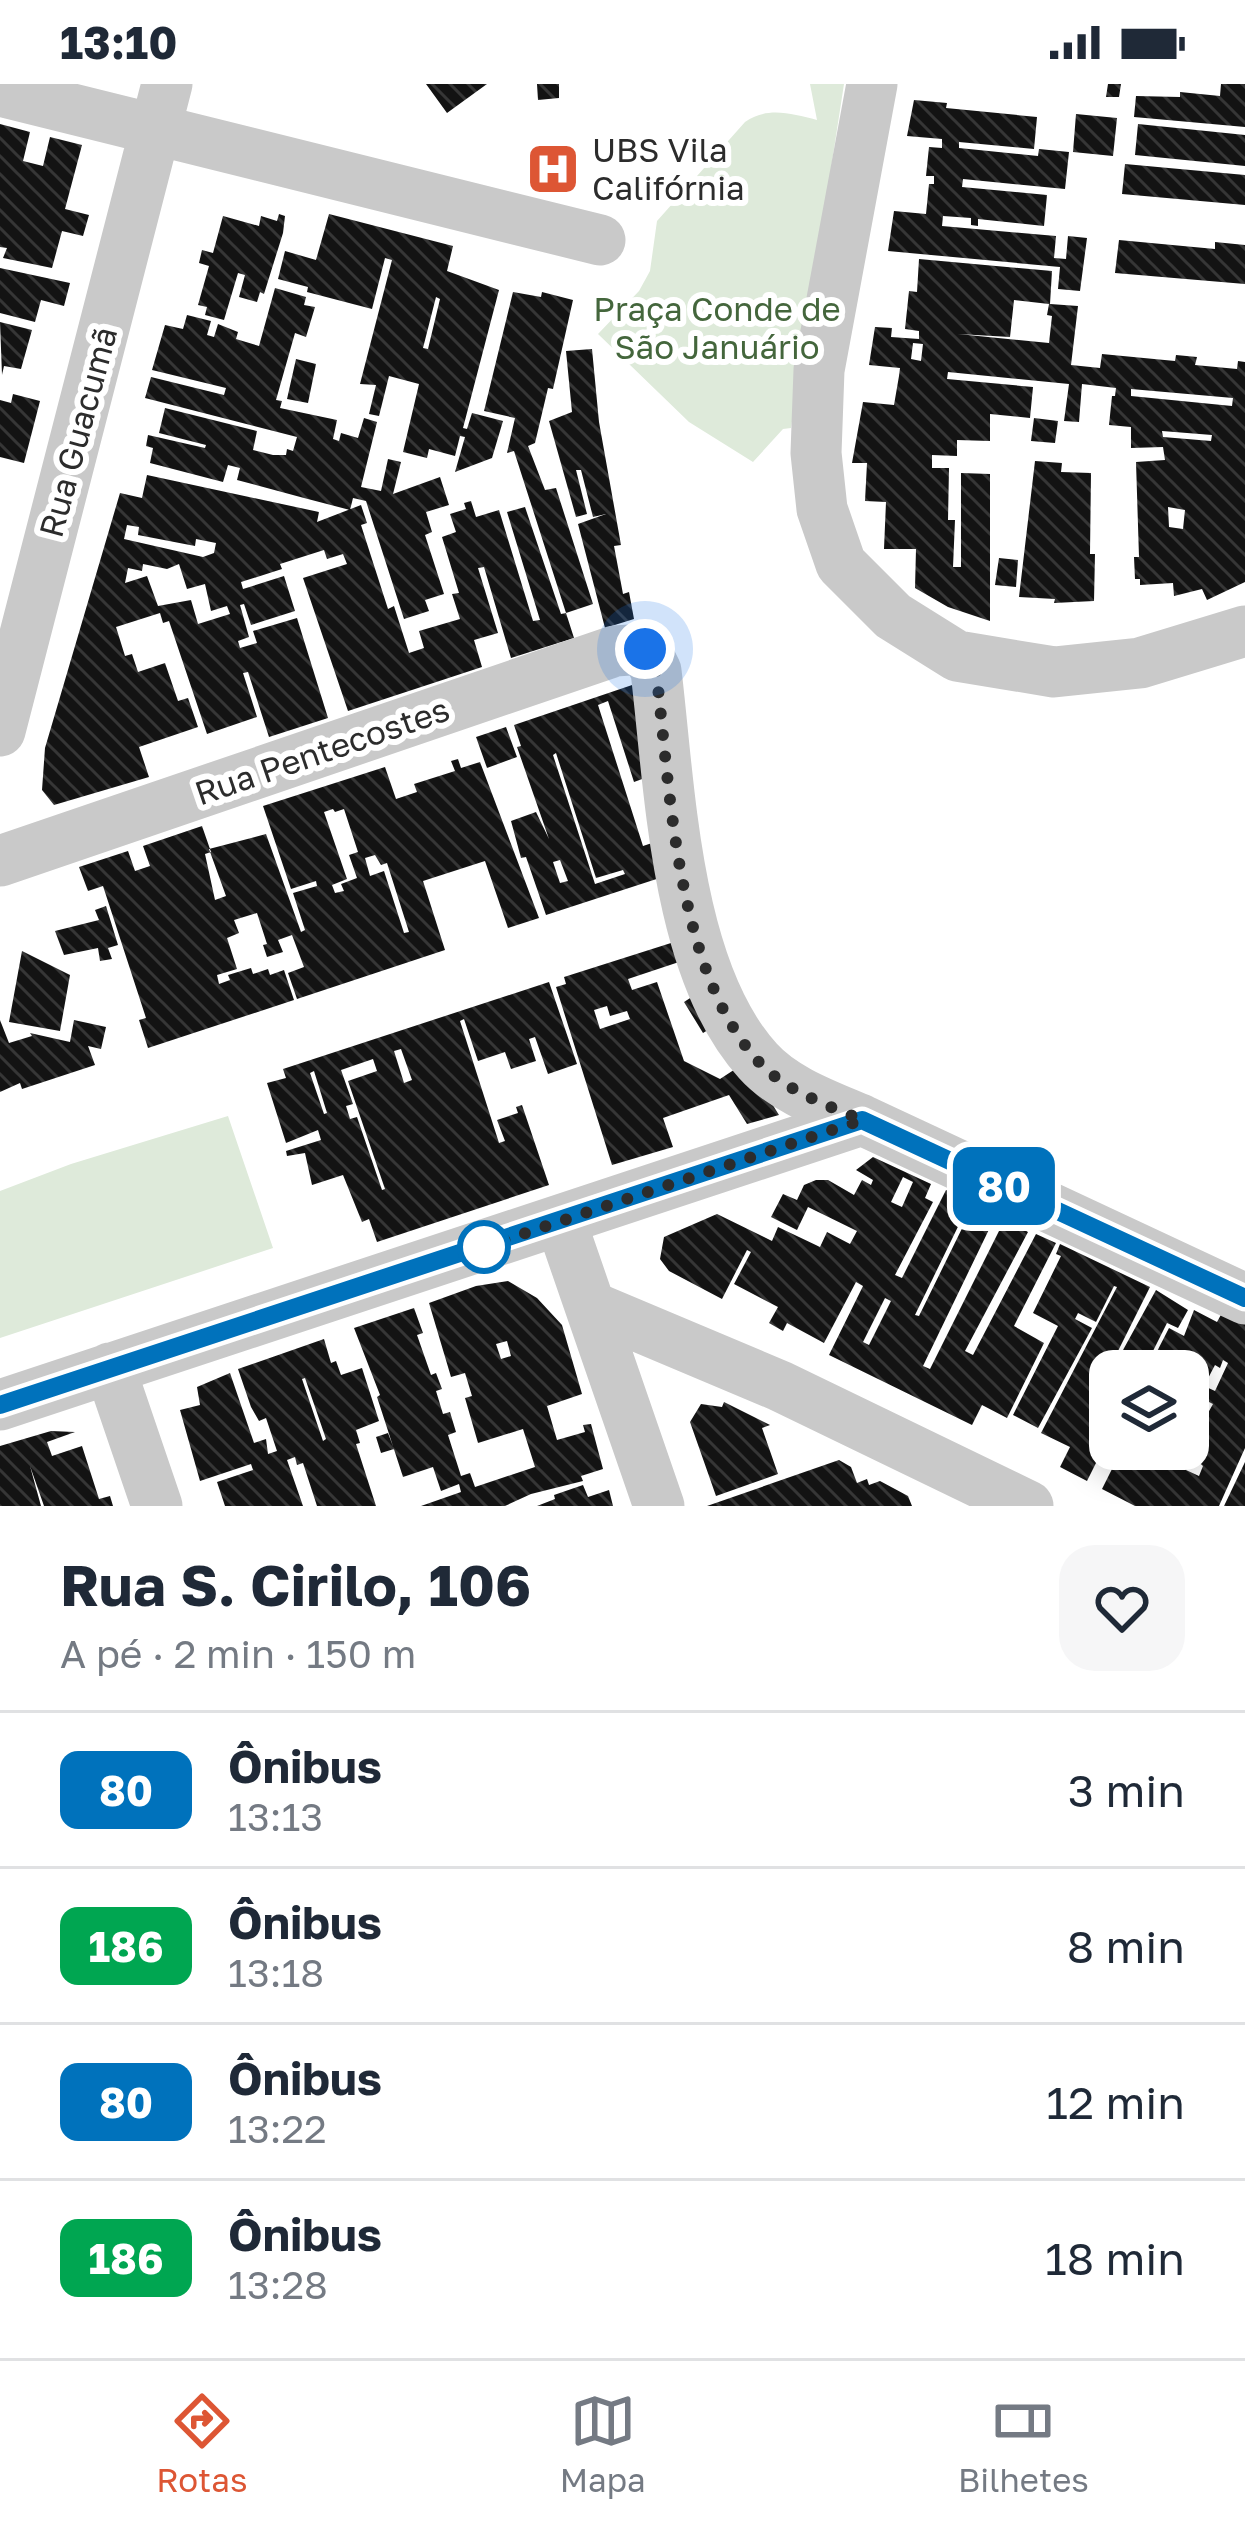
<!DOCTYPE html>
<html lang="pt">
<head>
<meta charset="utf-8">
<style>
  :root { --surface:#fff; --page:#f6f6f7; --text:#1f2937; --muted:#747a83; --line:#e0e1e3; --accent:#dd5634 }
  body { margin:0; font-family:"Golos Text",sans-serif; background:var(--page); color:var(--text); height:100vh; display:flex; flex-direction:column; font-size:45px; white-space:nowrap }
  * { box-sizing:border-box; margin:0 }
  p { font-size:39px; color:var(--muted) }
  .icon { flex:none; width:66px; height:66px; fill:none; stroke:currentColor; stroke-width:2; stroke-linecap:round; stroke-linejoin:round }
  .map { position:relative; height:1422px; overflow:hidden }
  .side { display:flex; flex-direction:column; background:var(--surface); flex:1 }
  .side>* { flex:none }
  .badge { padding:0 24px; border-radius:18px; font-size:42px; line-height:78px }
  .controls { position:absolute; left:1089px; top:1266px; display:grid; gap:24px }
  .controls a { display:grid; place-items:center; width:120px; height:120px; border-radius:24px; background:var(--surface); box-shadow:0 6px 30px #0003; font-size:60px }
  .you { position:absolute; width:60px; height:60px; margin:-30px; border:9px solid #fff; border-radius:50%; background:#1a73e8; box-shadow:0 0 0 18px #1a73e833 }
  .map>.badge { position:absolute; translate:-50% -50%; box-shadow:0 0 0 6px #fff }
  .round { display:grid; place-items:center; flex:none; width:126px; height:126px; border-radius:36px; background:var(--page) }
  .overview { display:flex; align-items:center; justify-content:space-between; height:204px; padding:0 60px }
  h1 { font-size:57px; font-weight:700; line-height:90px }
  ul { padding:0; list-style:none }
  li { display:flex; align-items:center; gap:36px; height:156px; padding:0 60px; border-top:3px solid var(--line) }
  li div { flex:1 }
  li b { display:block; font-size:45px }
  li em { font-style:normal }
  li .badge { min-width:132px; font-weight:700; text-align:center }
  .status { display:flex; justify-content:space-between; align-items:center; height:84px; padding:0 60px; background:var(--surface); direction:ltr }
  .status svg { height:33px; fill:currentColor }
  .menu { display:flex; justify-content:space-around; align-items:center; height:168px; border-top:3px solid var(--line); background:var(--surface); font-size:33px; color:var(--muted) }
  .menu a { display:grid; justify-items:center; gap:6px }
  .menu .current { color:var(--accent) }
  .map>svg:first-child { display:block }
  .green { fill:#deeada }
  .building { fill:url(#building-back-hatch); fill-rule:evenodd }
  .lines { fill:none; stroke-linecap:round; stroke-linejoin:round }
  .street { stroke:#c9c9c9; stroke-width:51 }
  .line-casing { stroke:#fff; stroke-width:27 }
  .line { stroke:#0072bc; stroke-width:18 }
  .walk { stroke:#2c2c2c; stroke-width:12; stroke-dasharray:0 21.6 }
  .stop-dot { fill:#fff; stroke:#0072bc; stroke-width:6 }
  .labels { text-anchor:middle; stroke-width:12; stroke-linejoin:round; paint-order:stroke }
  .poi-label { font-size:33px; fill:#2c2c2c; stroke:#fff; text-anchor:start }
  .park-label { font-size:33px; fill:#44663c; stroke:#fff }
  .street-label { font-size:33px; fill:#2c2c2c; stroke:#fff }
</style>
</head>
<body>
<div class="status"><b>13:10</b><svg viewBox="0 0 49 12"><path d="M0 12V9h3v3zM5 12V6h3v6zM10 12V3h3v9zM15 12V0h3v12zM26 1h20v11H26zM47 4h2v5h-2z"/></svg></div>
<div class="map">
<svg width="1245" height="1422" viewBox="0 0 1245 1422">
  <defs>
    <pattern id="building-back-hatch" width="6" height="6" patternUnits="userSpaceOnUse" patternTransform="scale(3)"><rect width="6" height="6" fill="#131313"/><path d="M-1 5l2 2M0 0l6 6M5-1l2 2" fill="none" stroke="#363636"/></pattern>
  </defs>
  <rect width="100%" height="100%" fill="#fff"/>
  <path class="green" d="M 810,0 L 844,0 L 791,344 L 783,345 L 753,378 L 689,338 L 598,250 L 639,207 L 650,187 L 657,137 L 745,38 C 768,22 792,30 817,36 Z
    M 228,1032 L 273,1164 L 0,1254 L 0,1107 L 71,1080 Z"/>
  <path class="building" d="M 426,0 L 487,0 L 447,29 Z
    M 537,0 L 559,0 L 559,14 L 538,16 Z
    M 1108,0 L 1121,0 L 1119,13 L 1106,13 Z
    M 1221,0 L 1245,0 L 1245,43 L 1134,33 L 1136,12 L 1180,13 L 1180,8 L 1220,12 Z
    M 914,16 L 947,19 L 946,24 L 1037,33 L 1034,65 L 959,58 L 959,64 L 1038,72 L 1039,65 L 1069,68 L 1065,105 L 963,95 L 962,103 L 1047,111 L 1044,142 L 978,135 L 978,142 L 971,141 L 971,134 L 943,132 L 942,142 L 1056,152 L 1054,174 L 1066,175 L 1068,152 L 1087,154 L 1080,207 L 1058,205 L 1060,183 L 888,167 L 894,127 L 926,130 L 929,100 L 934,100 L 934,92 L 926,92 L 929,63 L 942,64 L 942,55 L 907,52 Z
    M 1076,30 L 1117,34 L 1113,72 L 1073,68 Z
    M 0,40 L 30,48 L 23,77 L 43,82 L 50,53 L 82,61 L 65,125 L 89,131 L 83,152 L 62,147 L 52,184 L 3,174 L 7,164 L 0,163 Z
    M 1138,40 L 1245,51 L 1245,82 L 1135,71 Z
    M 1125,80 L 1245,91 L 1245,121 L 1122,110 Z
    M 279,130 L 285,132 L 283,149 L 264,210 L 260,208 L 257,218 L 239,213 L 245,191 L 238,189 L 224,236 L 205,231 L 207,223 L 198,221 L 209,182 L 199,179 L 202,166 L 213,169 L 223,132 L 259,142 L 261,132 L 277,137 Z
    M 329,130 L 453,162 L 447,187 L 499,206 L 463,344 L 467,345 L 472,329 L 503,337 L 492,374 L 455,388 L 465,353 L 460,352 L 455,372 L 429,365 L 427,374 L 403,368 L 419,300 L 389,292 L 379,332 L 369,330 L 376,301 L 360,300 L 392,176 L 385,174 L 372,225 L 307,208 L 308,203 L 278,195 L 285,167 L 316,176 ZM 436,213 L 440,215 L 428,265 L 423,264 Z
    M 1119,156 L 1215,165 L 1215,158 L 1245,161 L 1245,200 L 1115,189 Z
    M 919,175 L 1052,187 L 1050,220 L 1078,222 L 1071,281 L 1100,284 L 1102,270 L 1175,277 L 1176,271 L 1197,273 L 1195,281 L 1237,285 L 1238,277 L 1245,278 L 1245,498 L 1207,516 L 1202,505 L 1174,512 L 1173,499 L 1140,501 L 1140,495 L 1135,495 L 1134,473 L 1139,473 L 1136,378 L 1165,376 L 1163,363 L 1131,364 L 1131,343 L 1109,341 L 1112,312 L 1115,312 L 1116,304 L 1082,300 L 1079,338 L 1064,337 L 1069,300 L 948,288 L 947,295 L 1033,303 L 1030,334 L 990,330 L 990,357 L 957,356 L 957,372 L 932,371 L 932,384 L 949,384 L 948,436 L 955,436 L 953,483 L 961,483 L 961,389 L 990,390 L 990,537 L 948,523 L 915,504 L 916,465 L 884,465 L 886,418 L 865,417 L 867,379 L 852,379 L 863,318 L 894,321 L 899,292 L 900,284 L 869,281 L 875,243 L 892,244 L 891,253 L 919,255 L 919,247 L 905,245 L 909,207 L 917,208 ZM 1014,216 L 1049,220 L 1047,231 L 1052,232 L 1049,259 L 958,250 L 1010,253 ZM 913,259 L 923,260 L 921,277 L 911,275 ZM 1131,305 L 1233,314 L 1232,322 L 1131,312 ZM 1162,347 L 1212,351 L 1211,357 L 1163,353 ZM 1168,423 L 1185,426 L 1183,445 L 1169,443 Z
    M 0,184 L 70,199 L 64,222 L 41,216 L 35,238 L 0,229 Z
    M 275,204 L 306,213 L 304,221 L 315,223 L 306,253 L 295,249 L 276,316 L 282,317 L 280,324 L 337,336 L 333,355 L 339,357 L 341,349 L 358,354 L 364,334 L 377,338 L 361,403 L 381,407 L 388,375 L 401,378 L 393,410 L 440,393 L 449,421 L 426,428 L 432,448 L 425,451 L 444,510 L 425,516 L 429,527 L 404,535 L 366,417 L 353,414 L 350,426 L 304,414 L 237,396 L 240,384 L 228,381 L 223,398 L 150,379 L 153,364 L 146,362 L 148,351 L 205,364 L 206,361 L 159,349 L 165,324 L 257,347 L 253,366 L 273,371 L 286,371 L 287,365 L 293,367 L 297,353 L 145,314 L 151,293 L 224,311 L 226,304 L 152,286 L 165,241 L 183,245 L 187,231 L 211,237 L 207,251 L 214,253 L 218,240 L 238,248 L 236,255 L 259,262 Z
    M 513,208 L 541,213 L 542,208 L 573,216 L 553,305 L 548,304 L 535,359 L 528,362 L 545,406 L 556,404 L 593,520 L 566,529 L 514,367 L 507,369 L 515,334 L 484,327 Z
    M 0,238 L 32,246 L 21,285 L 4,282 L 2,291 Z
    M 592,265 L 599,338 L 621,461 L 614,462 L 623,510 L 629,508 L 634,535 L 605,544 L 578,440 L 606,430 L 593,433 L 581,386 L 576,386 L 587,430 L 576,433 L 549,337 L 572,328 L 566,267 Z
    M 296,275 L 316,280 L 308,319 L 287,315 Z
    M 13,310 L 40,317 L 24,379 L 0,373 L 0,316 L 11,319 Z
    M 1034,334 L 1058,337 L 1055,359 L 1031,357 Z
    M 1035,377 L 1062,379 L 1061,388 L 1091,389 L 1090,470 L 1095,470 L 1094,517 L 1054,519 L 1055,515 L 1019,513 Z
    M 147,391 L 319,428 L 317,438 L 361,421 L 367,439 L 361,441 L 388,525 L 394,522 L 409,569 L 424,564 L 419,547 L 460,535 L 452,510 L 459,509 L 442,453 L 456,448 L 450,430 L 466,425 L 464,419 L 471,417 L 476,433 L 499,426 L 533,537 L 540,536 L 507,428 L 525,423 L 561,530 L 566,529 L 574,554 L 511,574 L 484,483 L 478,484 L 498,549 L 474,556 L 482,583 L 348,627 L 303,494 L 347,480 L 343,470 L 327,475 L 324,466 L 280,480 L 282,485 L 241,498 L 243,505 L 284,492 L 295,527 L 251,541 L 244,520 L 240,521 L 249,553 L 238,557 L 240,564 L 257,559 L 253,547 L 297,534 L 328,634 L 269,653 L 248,588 L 243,589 L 257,633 L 207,650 L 169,537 L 163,539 L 160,529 L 116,543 L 125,572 L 132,570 L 138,588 L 165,579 L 178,617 L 188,614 L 198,643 L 139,663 L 149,693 L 54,721 L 42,706 L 45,664 L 120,409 L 142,414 ZM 127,441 L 139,443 L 138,451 L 195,462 L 196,455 L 216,459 L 214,469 L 203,473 L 124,455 ZM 143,480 L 167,485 L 179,480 L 187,505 L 205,500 L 211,527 L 227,522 L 230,530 L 198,540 L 191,516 L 158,522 L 147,492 L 125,499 L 128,484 L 142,487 Z
    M 999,474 L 1018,476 L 1016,503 L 995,501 Z
    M 638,599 L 656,690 L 634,698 L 608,617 L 598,621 L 643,762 L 652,759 L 675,789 L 546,831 L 526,773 L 521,774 L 511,737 L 536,728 L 549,755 L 517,663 L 521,662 L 514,641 ZM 556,669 L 596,794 L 623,786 L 625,790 L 595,800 L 553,671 ZM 560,776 L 568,797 L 560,799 L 553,778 Z
    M 506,643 L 517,673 L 487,684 L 476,653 Z
    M 458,675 L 461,684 L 480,678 L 539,834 L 508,844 L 485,777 L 423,797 L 445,866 L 297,915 L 288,889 L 304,883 L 292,851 L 278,856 L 283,868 L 267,873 L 263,861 L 267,860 L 257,829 L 234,836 L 239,849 L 227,854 L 237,885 L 217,891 L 219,900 L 230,896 L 228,891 L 251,884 L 253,890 L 268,885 L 270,891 L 284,886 L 294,916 L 148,964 L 139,936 L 146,934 L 103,802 L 88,807 L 79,783 L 128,767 L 135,787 L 150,782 L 143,762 L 202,742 L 211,768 L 205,770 L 215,816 L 226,812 L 209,765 L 266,750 L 301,848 L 305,846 L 293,809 L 317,802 L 316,797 L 291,805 L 263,722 L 385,683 L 396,715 L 417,708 L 414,700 L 455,687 L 451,677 ZM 333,725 L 335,728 L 344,725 L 358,768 L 349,771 L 357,794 L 341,800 L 344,807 L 335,809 L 332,801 L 347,795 L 324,728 ZM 375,771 L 381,781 L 387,779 L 409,848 L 404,849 L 384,787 L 370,792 L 365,774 Z
    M 106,822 L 118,861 L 108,864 L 112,875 L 100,877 L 98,864 L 64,871 L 55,847 L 99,836 L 95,826 Z
    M 671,859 L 682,877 L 628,895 L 632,906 L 657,898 L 684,977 L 720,995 L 746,978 L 779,1031 L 747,1040 L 729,1011 L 663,1034 L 673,1063 L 612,1081 L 556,903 L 566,900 L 564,893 ZM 607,922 L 610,932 L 627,927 L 630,935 L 600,945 L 594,926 Z
    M 22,867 L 70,891 L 60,947 L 9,938 Z
    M 549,898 L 577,980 L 548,990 L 535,953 L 529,955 L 536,977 L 511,985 L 505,968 L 478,977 L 464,935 L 460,937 L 499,1059 L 505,1057 L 497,1036 L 518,1029 L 516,1023 L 522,1021 L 549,1101 L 377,1158 L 369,1135 L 362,1138 L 343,1091 L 312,1101 L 305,1069 L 287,1072 L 286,1067 L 321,1056 L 318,1046 L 286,1059 L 267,999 L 286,994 L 283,985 ZM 401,965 L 412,996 L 404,999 L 394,967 ZM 373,975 L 377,987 L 348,997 L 385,1105 L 382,1106 L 357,1033 L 350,1035 L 346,1022 L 353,1020 L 341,986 ZM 314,987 L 327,1029 L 324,1030 L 310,989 Z
    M 701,907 L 721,938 L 703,949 L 684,918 Z
    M 0,936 L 9,959 L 32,952 L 30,949 L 70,958 L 74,936 L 106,943 L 101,965 L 88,962 L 95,981 L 22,1005 L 20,999 L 0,1008 Z
    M 873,1073 L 931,1100 L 925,1114 L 933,1118 L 895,1191 L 902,1194 L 946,1106 L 970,1118 L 915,1231 L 919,1232 L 974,1120 L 996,1131 L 923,1282 L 930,1285 L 1005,1135 L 1028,1148 L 965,1267 L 973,1271 L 1036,1150 L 1056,1159 L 1014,1242 L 1044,1259 L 1007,1334 L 982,1321 L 972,1341 L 829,1271 L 863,1202 L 856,1198 L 824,1259 L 787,1239 L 783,1247 L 769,1239 L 778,1223 L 734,1200 L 751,1168 L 747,1166 L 722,1215 L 669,1187 L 660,1175 L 664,1153 L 717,1130 L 772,1157 L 778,1143 L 820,1163 L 827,1148 L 850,1160 L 857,1147 L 808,1123 L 797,1146 L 771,1133 L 783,1110 L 797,1116 L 804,1101 L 816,1096 L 828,1096 L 854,1111 L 862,1096 L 871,1101 L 873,1096 L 856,1086 ZM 903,1093 L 913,1098 L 902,1123 L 891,1118 ZM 885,1214 L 891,1217 L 869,1261 L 863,1258 Z
    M 1060,1160 L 1150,1203 L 1106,1291 L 1110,1294 L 1110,1365 L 1188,1365 L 1213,1320 L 1207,1317 L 1203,1324 L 1195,1320 L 1188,1334 L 1188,1287 L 1148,1285 L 1169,1244 L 1184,1252 L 1194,1226 L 1217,1238 L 1223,1227 L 1245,1239 L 1245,1364 L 1219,1422 L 1135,1422 L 1102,1405 L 1112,1385 L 1106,1379 L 1098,1375 L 1087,1397 L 1060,1383 L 1070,1363 L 1041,1349 L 1117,1203 L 1114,1202 L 1096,1238 L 1078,1229 L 1075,1235 L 1092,1244 L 1038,1344 L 1013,1331 L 1058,1242 L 1033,1229 L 1061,1172 L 1056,1170 ZM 1223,1276 L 1228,1279 L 1215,1307 L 1204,1302 L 1215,1281 L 1220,1284 ZM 1193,1373 L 1203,1382 L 1199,1392 L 1186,1386 Z
    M 508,1197 L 537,1214 L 562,1241 L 582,1310 L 547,1322 L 557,1356 L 585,1348 L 583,1341 L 591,1340 L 603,1385 L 581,1392 L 583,1397 L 531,1410 L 505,1422 L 421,1422 L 461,1408 L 459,1400 L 441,1407 L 433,1383 L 403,1393 L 377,1313 L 380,1311 L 354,1244 L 414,1224 L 423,1249 L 417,1251 L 431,1291 L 436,1289 L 442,1305 L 436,1307 L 443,1330 L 450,1328 L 456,1348 L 448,1351 L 461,1392 L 470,1389 L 475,1403 L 535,1383 L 523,1345 L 478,1359 L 465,1314 L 472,1312 L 465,1289 L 451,1293 L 429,1219 L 476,1202 ZM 507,1257 L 511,1272 L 501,1275 L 496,1260 Z
    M 1156,1206 L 1188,1226 L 1178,1244 L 1167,1239 L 1143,1287 L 1120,1287 L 1130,1269 L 1123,1266 Z
    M 324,1255 L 331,1279 L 336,1277 L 341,1291 L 362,1284 L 379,1337 L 356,1346 L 360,1359 L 356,1360 L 376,1422 L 317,1422 L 303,1379 L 297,1381 L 295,1373 L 287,1376 L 303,1422 L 225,1422 L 217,1398 L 253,1386 L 251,1380 L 200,1397 L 180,1326 L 200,1321 L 197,1303 L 230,1289 L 254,1359 L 266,1355 L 268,1370 L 277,1367 L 266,1334 L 259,1337 L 251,1323 L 238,1285 ZM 305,1294 L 326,1355 L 323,1357 L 302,1295 Z
    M 724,1318 L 770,1341 L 762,1344 L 778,1390 L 716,1412 L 690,1338 L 701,1320 L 722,1323 Z
    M 51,1347 L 75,1348 L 47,1358 L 52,1372 L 82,1362 L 99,1415 L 110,1412 L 113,1422 L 44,1422 L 30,1382 L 41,1422 L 0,1422 L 0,1362 Z
    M 388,1349 L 394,1365 L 381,1369 L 376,1353 Z
    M 839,1376 L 851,1383 L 857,1399 L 867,1395 L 869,1401 L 880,1397 L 908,1412 L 912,1422 L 707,1422 Z
    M 1245,1378 L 1245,1422 L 1224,1422 Z
    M 583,1401 L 588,1413 L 609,1406 L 613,1422 L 537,1422 L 555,1415 L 554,1411 Z"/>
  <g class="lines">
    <path class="street" d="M 872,0 L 819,286 L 816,369 L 822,425 L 841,480 L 893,532 L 957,572 L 1054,588 L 1140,579 L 1245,547
      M 0,7 L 600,156
      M 0,647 L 167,0
      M 0,777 L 615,567 L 645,565 L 656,587 C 670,703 675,886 758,977 C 784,1006 827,1021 862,1036
      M 561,1138 L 659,1422
      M 590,1222 L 780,1302 L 1028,1422
      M 110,1284 L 157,1422
      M 0,1321 L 862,1036 L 1245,1215"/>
  </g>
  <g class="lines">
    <g class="line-casing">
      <path id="line" d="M 0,1321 L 862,1036 L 1245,1214"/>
    </g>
    <use href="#line" class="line"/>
    <path class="walk" d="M 484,1163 L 862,1036 C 827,1021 784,1006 758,977 C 676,887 670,703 656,586 L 645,565"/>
  </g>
  <defs>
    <g id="hospital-square" transform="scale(2.7)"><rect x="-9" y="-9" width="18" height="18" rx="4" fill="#dd5634" stroke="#fff"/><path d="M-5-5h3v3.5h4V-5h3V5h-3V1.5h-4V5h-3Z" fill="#fff"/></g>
  </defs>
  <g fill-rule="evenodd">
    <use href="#hospital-square" x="553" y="85"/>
  </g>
  <circle class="stop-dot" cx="484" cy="1163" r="24"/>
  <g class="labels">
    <g class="poi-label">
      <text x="592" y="78">UBS Vila<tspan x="592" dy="38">Califórnia</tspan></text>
    </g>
    <g class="park-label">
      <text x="717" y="237">Praça Conde de<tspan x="717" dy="38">São Januário</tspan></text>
    </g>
    <g class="street-label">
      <text transform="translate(78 348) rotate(-75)" y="12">Rua Guacumã</text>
      <text transform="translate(322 667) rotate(-19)" y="12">Rua Pentecostes</text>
    </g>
  </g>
</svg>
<div class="controls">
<a><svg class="icon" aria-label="layers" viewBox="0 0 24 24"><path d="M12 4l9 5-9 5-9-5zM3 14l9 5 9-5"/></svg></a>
</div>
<div class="you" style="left:645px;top:565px"></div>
<b class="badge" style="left:1004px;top:1102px;background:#0072bc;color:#fff">80</b>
</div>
<section class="side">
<div class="overview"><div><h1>Rua S. Cirilo, 106</h1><p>A pé · 2 min · 150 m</p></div><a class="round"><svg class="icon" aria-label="heart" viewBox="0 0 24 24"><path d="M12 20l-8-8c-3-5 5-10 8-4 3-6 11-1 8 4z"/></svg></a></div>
<ul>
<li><span class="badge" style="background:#0072bc;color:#fff">80</span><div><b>Ônibus</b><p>13:13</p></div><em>3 min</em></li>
<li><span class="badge" style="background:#00a651;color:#fff">186</span><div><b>Ônibus</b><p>13:18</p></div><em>8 min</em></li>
<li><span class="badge" style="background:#0072bc;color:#fff">80</span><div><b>Ônibus</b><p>13:22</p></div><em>12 min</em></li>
<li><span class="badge" style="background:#00a651;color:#fff">186</span><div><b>Ônibus</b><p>13:28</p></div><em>18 min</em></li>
</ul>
</section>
<nav class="menu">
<a class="current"><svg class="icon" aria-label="directions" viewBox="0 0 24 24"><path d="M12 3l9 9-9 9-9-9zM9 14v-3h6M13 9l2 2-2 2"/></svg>Rotas</a>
<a><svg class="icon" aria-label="map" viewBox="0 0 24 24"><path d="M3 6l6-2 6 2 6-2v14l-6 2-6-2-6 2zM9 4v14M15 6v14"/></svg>Mapa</a>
<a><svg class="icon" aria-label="tickets" viewBox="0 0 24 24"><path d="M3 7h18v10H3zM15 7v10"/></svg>Bilhetes</a>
</nav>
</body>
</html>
